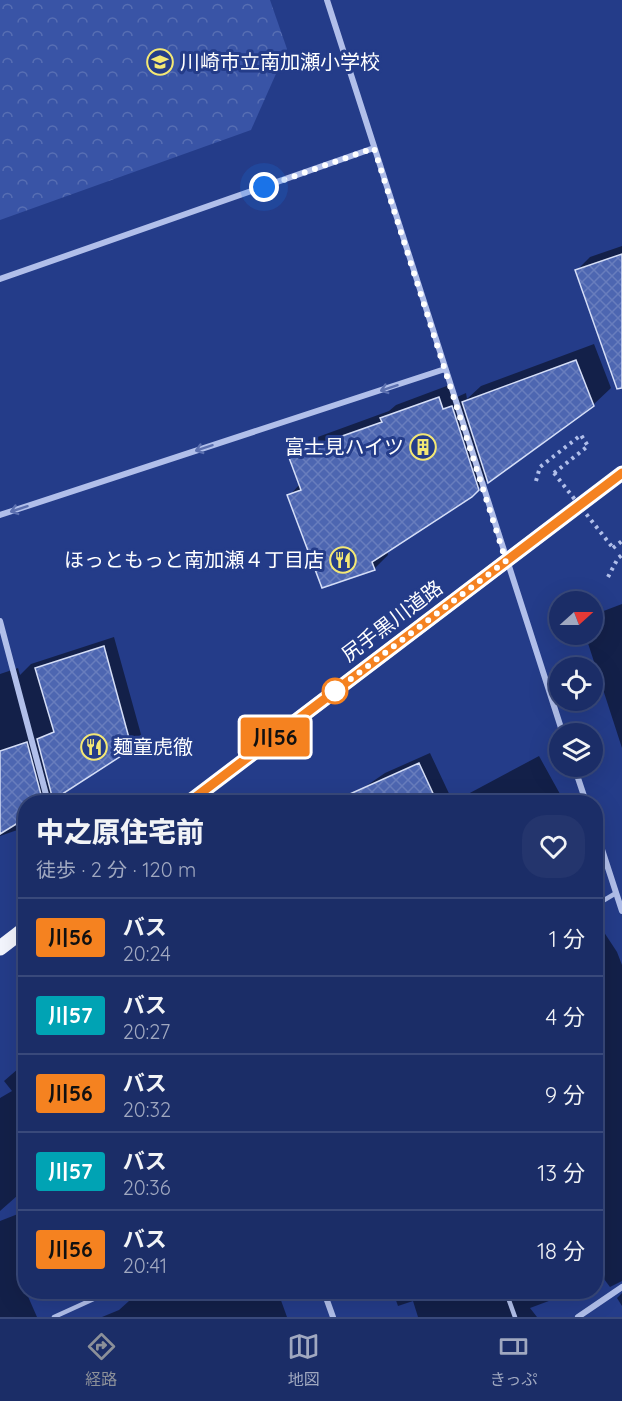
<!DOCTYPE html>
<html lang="ja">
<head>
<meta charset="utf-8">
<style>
  :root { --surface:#1b2d67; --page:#24356d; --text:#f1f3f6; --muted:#a0a8c0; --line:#39497b; --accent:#8c9099 }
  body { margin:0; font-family:Quicksand,"Noto Sans JP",sans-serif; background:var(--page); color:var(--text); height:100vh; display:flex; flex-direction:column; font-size:22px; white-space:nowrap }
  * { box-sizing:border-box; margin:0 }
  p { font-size:20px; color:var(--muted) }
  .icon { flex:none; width:33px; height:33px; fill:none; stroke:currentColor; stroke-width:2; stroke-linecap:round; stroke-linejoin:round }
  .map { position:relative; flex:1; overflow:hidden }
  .drawer { position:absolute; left:18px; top:795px; width:585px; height:504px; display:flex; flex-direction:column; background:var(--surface); border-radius:24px; box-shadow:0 6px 24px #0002,0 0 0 2px var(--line) }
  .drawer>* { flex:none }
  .badge { padding:0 12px; border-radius:4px; font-size:21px; line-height:39px }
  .needle { width:39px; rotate:69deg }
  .tools { position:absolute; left:549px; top:591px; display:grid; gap:12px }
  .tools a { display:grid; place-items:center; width:54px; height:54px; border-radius:50%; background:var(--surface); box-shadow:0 6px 24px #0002,0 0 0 2px var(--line); font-size:30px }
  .you { position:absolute; width:30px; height:30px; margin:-15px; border:4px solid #fff; border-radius:50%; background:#1a73e8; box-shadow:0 0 0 9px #1a73e833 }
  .map>.badge { position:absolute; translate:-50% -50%; box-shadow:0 0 0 3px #fff }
  .round { display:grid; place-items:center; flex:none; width:63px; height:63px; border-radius:24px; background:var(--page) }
  .summary { display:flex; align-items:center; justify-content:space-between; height:102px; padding:0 18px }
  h1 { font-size:28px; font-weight:800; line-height:45px }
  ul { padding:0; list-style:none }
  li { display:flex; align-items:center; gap:18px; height:78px; padding:0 18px; border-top:2px solid var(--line) }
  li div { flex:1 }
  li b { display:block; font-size:22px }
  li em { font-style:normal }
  li .badge { min-width:66px; font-weight:700; text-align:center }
  .menu { display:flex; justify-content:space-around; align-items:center; height:84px; border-top:2px solid var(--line); background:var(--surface); font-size:16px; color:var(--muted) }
  .menu a { display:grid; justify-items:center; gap:3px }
  .menu .selected { color:var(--accent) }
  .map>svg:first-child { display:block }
  .forest { fill:url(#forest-crowns) }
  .shadow { fill:#0007 }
  .building { fill:url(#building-cross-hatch); stroke:#d5def7; stroke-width:1.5 }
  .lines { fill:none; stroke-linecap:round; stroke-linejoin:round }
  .path { stroke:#b1bfea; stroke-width:4; stroke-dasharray:3 4.5; stroke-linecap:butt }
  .lane { stroke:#b1bfea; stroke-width:4.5 }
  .street { stroke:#b1bfea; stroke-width:6 }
  .primary { stroke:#f4f6fe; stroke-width:15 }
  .path-bridge { stroke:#b1bfea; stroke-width:4; stroke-dasharray:3 4.5; stroke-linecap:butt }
  .oneway { stroke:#5c70b0 }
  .line-casing { stroke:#fff; stroke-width:14 }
  .line { stroke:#f58220; stroke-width:9 }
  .walk { stroke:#fff; stroke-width:6; stroke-dasharray:0 10.8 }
  .stop-dot { fill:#fff; stroke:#f58220; stroke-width:3 }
  .labels { text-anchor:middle; stroke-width:6; stroke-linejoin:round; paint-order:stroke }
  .poi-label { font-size:20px; fill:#fff; stroke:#243c89; text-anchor:start }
  .street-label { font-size:20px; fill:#fff; stroke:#243c89 }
</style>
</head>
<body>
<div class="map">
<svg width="622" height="1317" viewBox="0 0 622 1317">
  <defs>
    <pattern id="forest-crowns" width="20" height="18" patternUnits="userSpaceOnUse" patternTransform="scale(1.5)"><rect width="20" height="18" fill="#3954a6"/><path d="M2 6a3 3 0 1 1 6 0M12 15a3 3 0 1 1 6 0" fill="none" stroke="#576eb3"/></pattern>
    <pattern id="building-cross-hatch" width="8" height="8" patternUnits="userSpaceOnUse" patternTransform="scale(1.5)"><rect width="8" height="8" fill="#4d66b1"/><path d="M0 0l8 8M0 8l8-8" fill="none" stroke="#687dbd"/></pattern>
  </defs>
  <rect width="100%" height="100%" fill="#243c89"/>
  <path class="forest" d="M 0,0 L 270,0 L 287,49 L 251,130 L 0,220 Z"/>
  <path class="shadow" d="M 622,246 L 622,331 L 577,270 L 590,257 Z
    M 594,344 L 611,388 L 593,405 L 488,479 L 471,495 L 387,551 L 388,555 L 375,568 L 323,586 L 289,496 L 300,484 L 290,456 L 304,442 L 389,411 L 396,405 L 452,384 L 457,397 L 466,393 L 467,399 L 481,386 Z
    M 622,604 L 622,748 L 585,634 L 592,634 L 593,615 Z
    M 114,637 L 142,738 L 131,748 L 53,795 L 46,802 L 26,802 L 26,827 L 0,836 L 0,674 L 18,668 L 20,675 L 31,664 Z
    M 430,753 L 453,802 L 539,756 L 560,794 L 551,802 L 343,802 L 385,773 Z
    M 596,920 L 617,952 L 622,965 L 622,1281 L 610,1287 L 604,1279 L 596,1283 Z
    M 26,1062 L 26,1188 L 0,1211 L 0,1098 L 12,1091 L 4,1081 Z
    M 23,1212 L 26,1217 L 26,1264 L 16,1269 L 37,1317 L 0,1317 L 0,1221 Z
    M 155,1292 L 281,1292 L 278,1292 L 287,1317 L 102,1317 L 119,1310 L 129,1301 Z
    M 393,1292 L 573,1292 L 530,1308 L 537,1317 L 418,1317 L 413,1301 L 398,1306 Z
    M 622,1293 L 622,1306 L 617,1298 Z"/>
  <path class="building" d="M 622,254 L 622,388 L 617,389 L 575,270 Z
    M 576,360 L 594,406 L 488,483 L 462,402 Z
    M 439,397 L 443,409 L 452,406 L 479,490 L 472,497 L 372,562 L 375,570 L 322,588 L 287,495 L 301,490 L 288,455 L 382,422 L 380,418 Z
    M 104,646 L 132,749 L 53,800 L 37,739 L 54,732 L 35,668 Z
    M 27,742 L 43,802 L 26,802 L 26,818 L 0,834 L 0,751 Z
    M 419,763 L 437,802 L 332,802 Z"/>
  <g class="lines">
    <path class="path" d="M 536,481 L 540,467 L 581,435 L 588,446 L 554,473
      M 613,548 L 622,541
      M 608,577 L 618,558 L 622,555"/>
    <path class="lane" d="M 596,905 L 616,893
      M 506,1292 L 515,1317
      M 54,1317 L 109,1292"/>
    <path class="street" d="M 327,0 L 563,734
      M 0,279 L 374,148
      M 0,515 L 445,369
      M 0,621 L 48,802
      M 574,766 L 586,802
      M 596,831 L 622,911
      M 324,1292 L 333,1317
      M 578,1317 L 622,1287"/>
    <path class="primary" d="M 189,802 L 622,473
      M 0,948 L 26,928"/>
    <path class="path-bridge" d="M 554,473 L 613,548"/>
  </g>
  <defs><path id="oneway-shaft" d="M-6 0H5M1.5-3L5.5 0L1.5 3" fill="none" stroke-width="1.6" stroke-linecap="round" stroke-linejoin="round" transform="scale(1.5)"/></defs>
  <g class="oneway">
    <use href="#oneway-shaft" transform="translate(389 388) rotate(162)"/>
    <use href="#oneway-shaft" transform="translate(204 448) rotate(162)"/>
    <use href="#oneway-shaft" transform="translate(19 509) rotate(162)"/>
  </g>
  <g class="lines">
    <g class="line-casing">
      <path id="line" d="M 189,802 L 622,473"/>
    </g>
    <use href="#line" class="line"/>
    <path class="walk" d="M 264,187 L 374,148 L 506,561 L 335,691"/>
  </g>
  <defs>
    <g id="school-ring" transform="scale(1.35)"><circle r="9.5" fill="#243c89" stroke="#f4e874" stroke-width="1.5"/><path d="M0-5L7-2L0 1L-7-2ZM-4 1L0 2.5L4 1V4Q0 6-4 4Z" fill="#f4e874"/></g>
    <g id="building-ring" transform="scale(1.35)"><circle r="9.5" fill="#243c89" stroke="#f4e874" stroke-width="1.5"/><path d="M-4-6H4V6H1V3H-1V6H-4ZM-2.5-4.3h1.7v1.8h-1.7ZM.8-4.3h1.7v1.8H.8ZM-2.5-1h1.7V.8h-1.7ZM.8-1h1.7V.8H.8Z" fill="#f4e874"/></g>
    <g id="restaurant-ring" transform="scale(1.35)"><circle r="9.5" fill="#243c89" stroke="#f4e874" stroke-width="1.5"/><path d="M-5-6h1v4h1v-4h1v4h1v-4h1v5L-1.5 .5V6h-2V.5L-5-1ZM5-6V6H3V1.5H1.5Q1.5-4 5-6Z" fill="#f4e874"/></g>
  </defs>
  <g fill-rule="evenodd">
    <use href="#school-ring" x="160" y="62"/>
    <use href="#building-ring" x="423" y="447"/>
    <use href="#restaurant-ring" x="343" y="560"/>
    <use href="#restaurant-ring" x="94" y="747"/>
  </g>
  <circle class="stop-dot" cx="335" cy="691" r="12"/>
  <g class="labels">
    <g class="poi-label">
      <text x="180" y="69">川崎市立南加瀬小学校</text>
      <text x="404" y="454" text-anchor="end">富士見ハイツ</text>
      <text x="324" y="567" text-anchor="end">ほっともっと南加瀬４丁目店</text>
      <text x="113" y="754">麺童虎徹</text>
    </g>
    <g class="street-label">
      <text transform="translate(392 621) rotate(-37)" y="7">尻手黒川道路</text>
    </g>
  </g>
</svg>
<div class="tools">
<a><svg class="needle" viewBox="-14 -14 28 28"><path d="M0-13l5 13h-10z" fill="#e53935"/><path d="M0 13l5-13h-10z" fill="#a0a8c0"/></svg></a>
<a><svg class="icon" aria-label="locate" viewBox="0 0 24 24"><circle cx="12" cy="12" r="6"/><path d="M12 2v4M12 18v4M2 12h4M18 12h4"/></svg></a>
<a><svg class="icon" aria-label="layers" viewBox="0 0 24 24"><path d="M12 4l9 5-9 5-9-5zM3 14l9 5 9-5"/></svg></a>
</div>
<div class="you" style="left:264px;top:187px"></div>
<b class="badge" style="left:275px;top:737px;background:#f58220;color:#111">川56</b>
<section class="drawer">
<div class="summary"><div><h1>中之原住宅前</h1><p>徒歩 · 2 分 · 120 m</p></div><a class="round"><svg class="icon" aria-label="heart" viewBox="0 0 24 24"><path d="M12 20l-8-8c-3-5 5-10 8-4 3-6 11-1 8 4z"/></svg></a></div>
<ul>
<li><span class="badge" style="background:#f58220;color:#111">川56</span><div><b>バス</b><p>20:24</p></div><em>1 分</em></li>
<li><span class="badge" style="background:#00a3b4;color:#fff">川57</span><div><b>バス</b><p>20:27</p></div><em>4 分</em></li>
<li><span class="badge" style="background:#f58220;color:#111">川56</span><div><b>バス</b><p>20:32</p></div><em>9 分</em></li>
<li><span class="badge" style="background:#00a3b4;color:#fff">川57</span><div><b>バス</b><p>20:36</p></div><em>13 分</em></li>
<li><span class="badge" style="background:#f58220;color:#111">川56</span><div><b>バス</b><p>20:41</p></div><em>18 分</em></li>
</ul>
</section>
</div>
<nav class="menu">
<a class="selected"><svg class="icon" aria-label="directions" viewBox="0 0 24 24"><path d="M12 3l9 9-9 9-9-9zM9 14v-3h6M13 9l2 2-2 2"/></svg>経路</a>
<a><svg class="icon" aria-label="map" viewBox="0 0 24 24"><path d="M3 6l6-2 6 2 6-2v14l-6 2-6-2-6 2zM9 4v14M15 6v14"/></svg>地図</a>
<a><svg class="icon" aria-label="tickets" viewBox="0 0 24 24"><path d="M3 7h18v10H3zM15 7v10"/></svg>きっぷ</a>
</nav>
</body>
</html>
